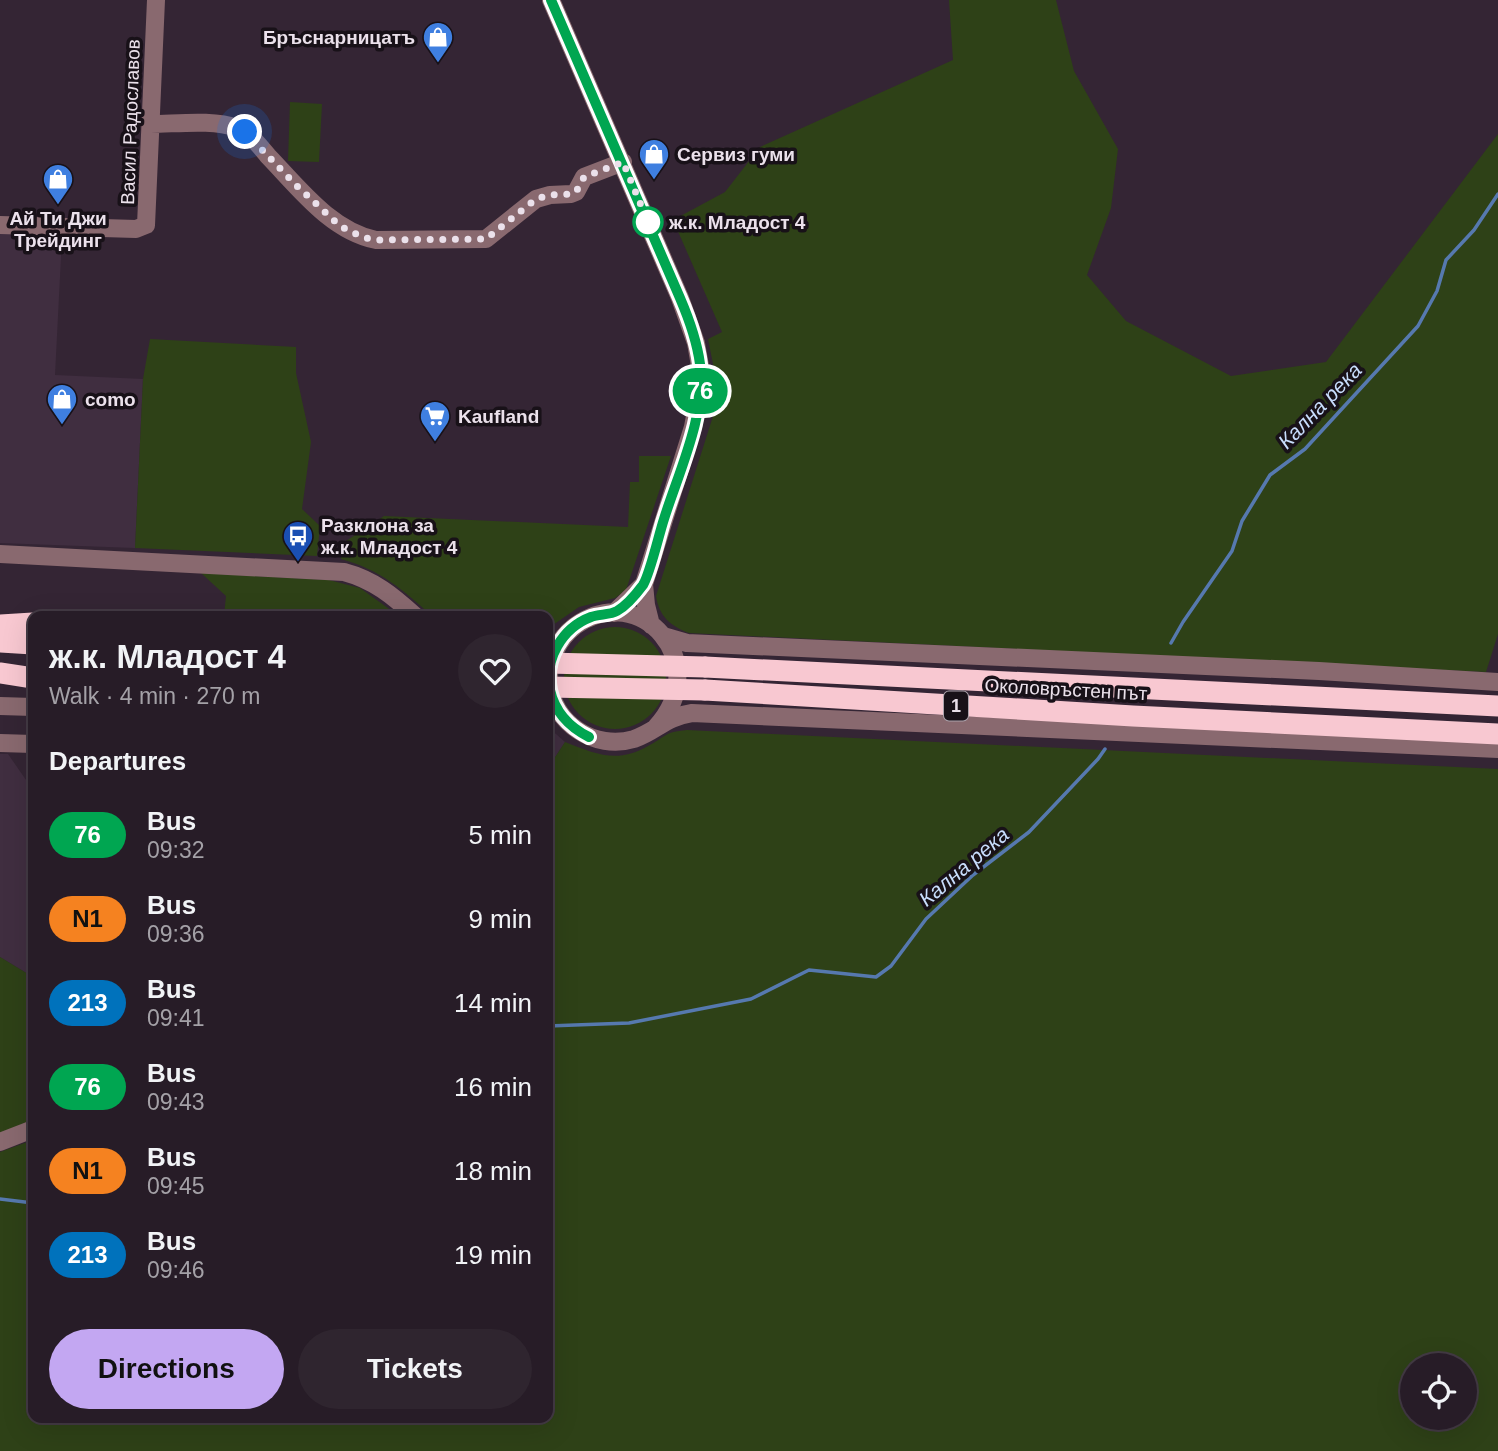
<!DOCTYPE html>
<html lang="en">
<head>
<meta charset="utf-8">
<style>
  :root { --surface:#271c27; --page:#2f252f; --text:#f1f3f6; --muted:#a4a1a7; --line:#433a44; --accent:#c3a7f2 }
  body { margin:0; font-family:Arial,sans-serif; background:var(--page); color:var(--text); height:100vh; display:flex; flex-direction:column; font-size:26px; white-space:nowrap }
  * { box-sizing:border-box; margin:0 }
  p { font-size:23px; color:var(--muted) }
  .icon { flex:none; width:38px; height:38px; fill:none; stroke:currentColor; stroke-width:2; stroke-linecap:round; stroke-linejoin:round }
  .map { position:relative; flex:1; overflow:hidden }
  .side { position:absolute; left:28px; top:611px; width:525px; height:812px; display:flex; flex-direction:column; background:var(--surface); border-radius:14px; box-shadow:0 7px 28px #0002,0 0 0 2px var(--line) }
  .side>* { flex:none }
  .badge { padding:0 14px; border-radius:23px; font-size:24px; line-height:46px }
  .buttons { position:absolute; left:1400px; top:1353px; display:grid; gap:14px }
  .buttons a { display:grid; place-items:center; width:77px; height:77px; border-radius:50%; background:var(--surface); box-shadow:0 7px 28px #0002,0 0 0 2px var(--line); font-size:35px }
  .you { position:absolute; width:35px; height:35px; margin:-18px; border:5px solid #fff; border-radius:50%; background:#1a73e8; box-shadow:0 0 0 10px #1a73e833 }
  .map>.badge { position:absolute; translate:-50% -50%; box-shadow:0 0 0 4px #fff }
  h2 { padding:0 21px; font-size:26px; line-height:63px }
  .round { display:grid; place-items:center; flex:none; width:74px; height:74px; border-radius:37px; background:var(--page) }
  .overview { display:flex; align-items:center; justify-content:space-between; height:119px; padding:0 21px }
  h1 { font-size:33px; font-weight:800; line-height:52px }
  .cta { display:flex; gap:14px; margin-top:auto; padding:14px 21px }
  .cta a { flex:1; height:80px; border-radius:42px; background:var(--accent); color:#111; font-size:28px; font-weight:800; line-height:80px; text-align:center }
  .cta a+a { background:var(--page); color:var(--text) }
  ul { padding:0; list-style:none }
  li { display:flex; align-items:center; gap:21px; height:84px; padding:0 21px }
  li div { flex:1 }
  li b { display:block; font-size:26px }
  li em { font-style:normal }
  li .badge { min-width:77px; font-weight:700; text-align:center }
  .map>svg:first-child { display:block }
  .built { fill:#402e40 }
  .green { fill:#2e4117; fill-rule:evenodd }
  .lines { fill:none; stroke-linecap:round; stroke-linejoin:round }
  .stream { stroke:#5679af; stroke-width:3.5 }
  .minor { stroke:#89696f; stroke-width:18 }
  .highway { stroke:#f8c8d1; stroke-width:21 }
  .highway-bridge { stroke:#f8c8d1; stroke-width:21 }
  .line-casing { stroke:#fff; stroke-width:16 }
  .line { stroke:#00a651; stroke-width:10 }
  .walk { stroke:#ebe1eb; stroke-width:7; stroke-dasharray:0 12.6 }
  .stop-dot { fill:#fff; stroke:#00a651; stroke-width:3.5 }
  .labels { text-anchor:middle; stroke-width:7; stroke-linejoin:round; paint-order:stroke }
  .shield { fill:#181118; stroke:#aca3ac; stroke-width:2 }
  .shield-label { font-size:18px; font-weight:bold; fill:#ebe1eb }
  .poi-label { font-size:19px; font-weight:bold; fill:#ebe1eb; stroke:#181118; text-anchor:start }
  .street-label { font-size:19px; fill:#ebe1eb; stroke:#181118 }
  .stop-label { font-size:19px; font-weight:bold; fill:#ebe1eb; stroke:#181118; text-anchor:start }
  .water-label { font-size:21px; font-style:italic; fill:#c8ddfc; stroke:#181118 }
</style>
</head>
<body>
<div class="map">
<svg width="1498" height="1451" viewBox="0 0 1498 1451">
  <rect width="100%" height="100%" fill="#342534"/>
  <path class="built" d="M 0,233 L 62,237 L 55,375 L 143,379 L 135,548 L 0,543 Z
    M 548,727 L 565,742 L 548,768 Z
    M 0,754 L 8,754 L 33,790 L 33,977 L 0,957 Z"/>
  <path class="green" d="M 949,0 L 1056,0 L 1074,71 L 1118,149 L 1111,208 L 1087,275 L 1126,321 L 1231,376 L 1326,362 L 1498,134 L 1498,634 L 1486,672 L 689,633 C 670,626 659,616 656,596 L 714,413 L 717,384 L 708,339 L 722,332 L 673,220 L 725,192 L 760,147 L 953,60 Z
    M 290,102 L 322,104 L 319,162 L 288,161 Z
    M 150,339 L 296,347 L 296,373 L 311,442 L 302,509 L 320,526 L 317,556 L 135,548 L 143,379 Z
    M 639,456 L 671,456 L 626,590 L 615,598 L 579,607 L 550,627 L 548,627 L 548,616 L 432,616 C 403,590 381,570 341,559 L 343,543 L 384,516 L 628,527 L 630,482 L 639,482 Z
    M 201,573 L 329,580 L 360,588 L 399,616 L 224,616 L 226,596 Z
    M564 678a51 51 0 1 1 102 0a51 51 0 1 1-102 0Z
    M 687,730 L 1498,769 L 1498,1451 L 0,1451 L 0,1152 L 33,1140 L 33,1418 L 548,1418 L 548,768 L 565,742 C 596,754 617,764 648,746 C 666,737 663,732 687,730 ZM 1412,1365 L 1465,1365 L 1465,1418 L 1412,1418 Z
    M 0,957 L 33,977 L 33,1119 L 0,1134 Z"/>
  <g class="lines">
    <path class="stream" d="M 1171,643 L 1183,622 L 1232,551 L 1242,521 L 1270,475 L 1305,449 L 1418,326 L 1437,291 L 1446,260 L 1474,230 L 1498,194
      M 548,1026 L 629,1023 L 751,999 L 809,970 L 876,977 L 891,966 L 926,919 L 973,875 L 1029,832 L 1098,759 L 1105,749
      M 0,1199 L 33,1203"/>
    <path class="minor" d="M 551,0 L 680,298 L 696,343 L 700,366 L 700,390 L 693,427 L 644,584 L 646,605 L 651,625
      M 151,124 C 175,124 214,119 236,128 C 250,133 259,145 268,156 C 299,188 331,231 376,240 L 486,239 L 536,199 L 550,195 L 571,194 L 576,192 L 584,177 L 623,162
      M 0,225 L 136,229 L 146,225 L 156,0
      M 0,554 L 344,572 C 374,580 393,596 415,616
      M 614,613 L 644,584
      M 663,636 L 687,643 L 1319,671 L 1498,682
      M 0,706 L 33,707
      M 656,727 C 715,663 640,579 575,626 C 558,639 548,660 549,682 C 552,723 595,751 634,739 C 657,731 665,717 692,713 L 1498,749
      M 0,743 L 33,744
      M 0,1142 L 33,1129"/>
    <path class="highway" d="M 0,625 L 33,623
      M 0,642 L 33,644
      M 705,667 L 1498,706
      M 0,673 L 33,678
      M 705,690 L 1133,716 L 1498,734"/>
    <path class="highway-bridge" d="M 548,663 L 705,667
      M 548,687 L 705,690"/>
  </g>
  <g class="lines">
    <g class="line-casing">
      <path id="line" d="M 551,0 L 680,298 C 689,319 697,341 700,364 C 706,416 679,471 664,519 C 659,534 650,574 643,585 C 637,593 626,606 617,611 C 610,615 599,614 591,617 C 562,628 544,659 550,690 C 555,712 569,727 589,737"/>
    </g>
    <use href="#line" class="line"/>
    <path class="walk" d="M 245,132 L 297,186 L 340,226 L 362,237 L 376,240 L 486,239 L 536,199 L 550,195 L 570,194 L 576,192 L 584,177 L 623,162 L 648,222"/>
  </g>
  <defs>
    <g id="shop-pin" transform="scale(1.575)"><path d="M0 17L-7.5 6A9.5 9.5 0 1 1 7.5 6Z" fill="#3f7fe0" stroke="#181118"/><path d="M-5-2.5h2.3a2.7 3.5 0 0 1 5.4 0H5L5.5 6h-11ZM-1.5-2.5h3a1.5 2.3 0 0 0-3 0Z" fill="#fff"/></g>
    <g id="supermarket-pin" transform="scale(1.575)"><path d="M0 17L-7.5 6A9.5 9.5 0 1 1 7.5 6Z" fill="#3f7fe0" stroke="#181118"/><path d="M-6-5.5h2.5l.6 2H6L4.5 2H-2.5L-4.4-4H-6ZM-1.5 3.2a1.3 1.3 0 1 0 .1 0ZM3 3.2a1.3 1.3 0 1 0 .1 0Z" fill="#fff"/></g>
    <g id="bus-pin" transform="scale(1.575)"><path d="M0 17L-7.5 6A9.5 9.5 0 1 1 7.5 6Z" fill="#1a4fb4" stroke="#181118"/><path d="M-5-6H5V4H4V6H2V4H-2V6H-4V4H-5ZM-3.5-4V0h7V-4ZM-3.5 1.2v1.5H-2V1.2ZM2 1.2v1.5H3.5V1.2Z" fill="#fff"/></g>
  </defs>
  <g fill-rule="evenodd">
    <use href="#shop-pin" x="438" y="37"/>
    <use href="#shop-pin" x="654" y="154"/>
    <use href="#shop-pin" x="58" y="179"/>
    <use href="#shop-pin" x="62" y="399"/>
    <use href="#supermarket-pin" x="435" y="416"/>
    <use href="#bus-pin" x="298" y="536"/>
  </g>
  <circle class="stop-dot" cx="648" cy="222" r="14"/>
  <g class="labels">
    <rect class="shield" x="944" y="691.5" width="24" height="29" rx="5"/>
    <g class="shield-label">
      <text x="956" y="712">1</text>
    </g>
    <g class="poi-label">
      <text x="415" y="44" text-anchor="end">Бръснарницатъ</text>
      <text x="677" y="161">Сервиз гуми</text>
      <text x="58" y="225" text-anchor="middle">Ай Ти Джи<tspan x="58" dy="22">Трейдинг</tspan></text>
      <text x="85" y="406">como</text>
      <text x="458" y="423">Kaufland</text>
      <text x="321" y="532">Разклона за<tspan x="321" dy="22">ж.к. Младост 4</tspan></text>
    </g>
    <g class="street-label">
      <text transform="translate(130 122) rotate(-88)" y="7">Васил Радославов</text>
      <text transform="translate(1066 689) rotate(3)" y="7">Околовръстен път</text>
    </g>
    <g class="stop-label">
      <text x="669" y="229">ж.к. Младост 4</text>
    </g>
    <g class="water-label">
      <text transform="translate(1320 406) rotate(-46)" y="7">Кална река</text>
      <text transform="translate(964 867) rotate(-40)" y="7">Кална река</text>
    </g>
  </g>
</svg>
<div class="buttons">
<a><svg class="icon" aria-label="locate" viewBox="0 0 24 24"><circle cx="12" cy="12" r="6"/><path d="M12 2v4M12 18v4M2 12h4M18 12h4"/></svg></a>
</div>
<div class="you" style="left:245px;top:132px"></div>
<b class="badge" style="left:700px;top:391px;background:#00a651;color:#fff">76</b>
<section class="side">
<div class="overview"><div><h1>ж.к. Младост 4</h1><p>Walk · 4 min · 270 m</p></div><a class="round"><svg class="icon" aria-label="heart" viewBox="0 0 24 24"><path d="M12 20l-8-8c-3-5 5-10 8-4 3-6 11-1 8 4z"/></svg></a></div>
<h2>Departures</h2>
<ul>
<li><span class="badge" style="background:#00a651;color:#fff">76</span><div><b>Bus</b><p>09:32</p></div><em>5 min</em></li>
<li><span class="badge" style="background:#f58220;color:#111">N1</span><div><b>Bus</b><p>09:36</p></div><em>9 min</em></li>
<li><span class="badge" style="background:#0072bc;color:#fff">213</span><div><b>Bus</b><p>09:41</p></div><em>14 min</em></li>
<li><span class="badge" style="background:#00a651;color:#fff">76</span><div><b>Bus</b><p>09:43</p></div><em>16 min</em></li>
<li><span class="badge" style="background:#f58220;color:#111">N1</span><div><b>Bus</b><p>09:45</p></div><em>18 min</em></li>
<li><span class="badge" style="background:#0072bc;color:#fff">213</span><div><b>Bus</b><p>09:46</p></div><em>19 min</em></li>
</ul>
<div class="cta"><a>Directions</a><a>Tickets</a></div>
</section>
</div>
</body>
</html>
